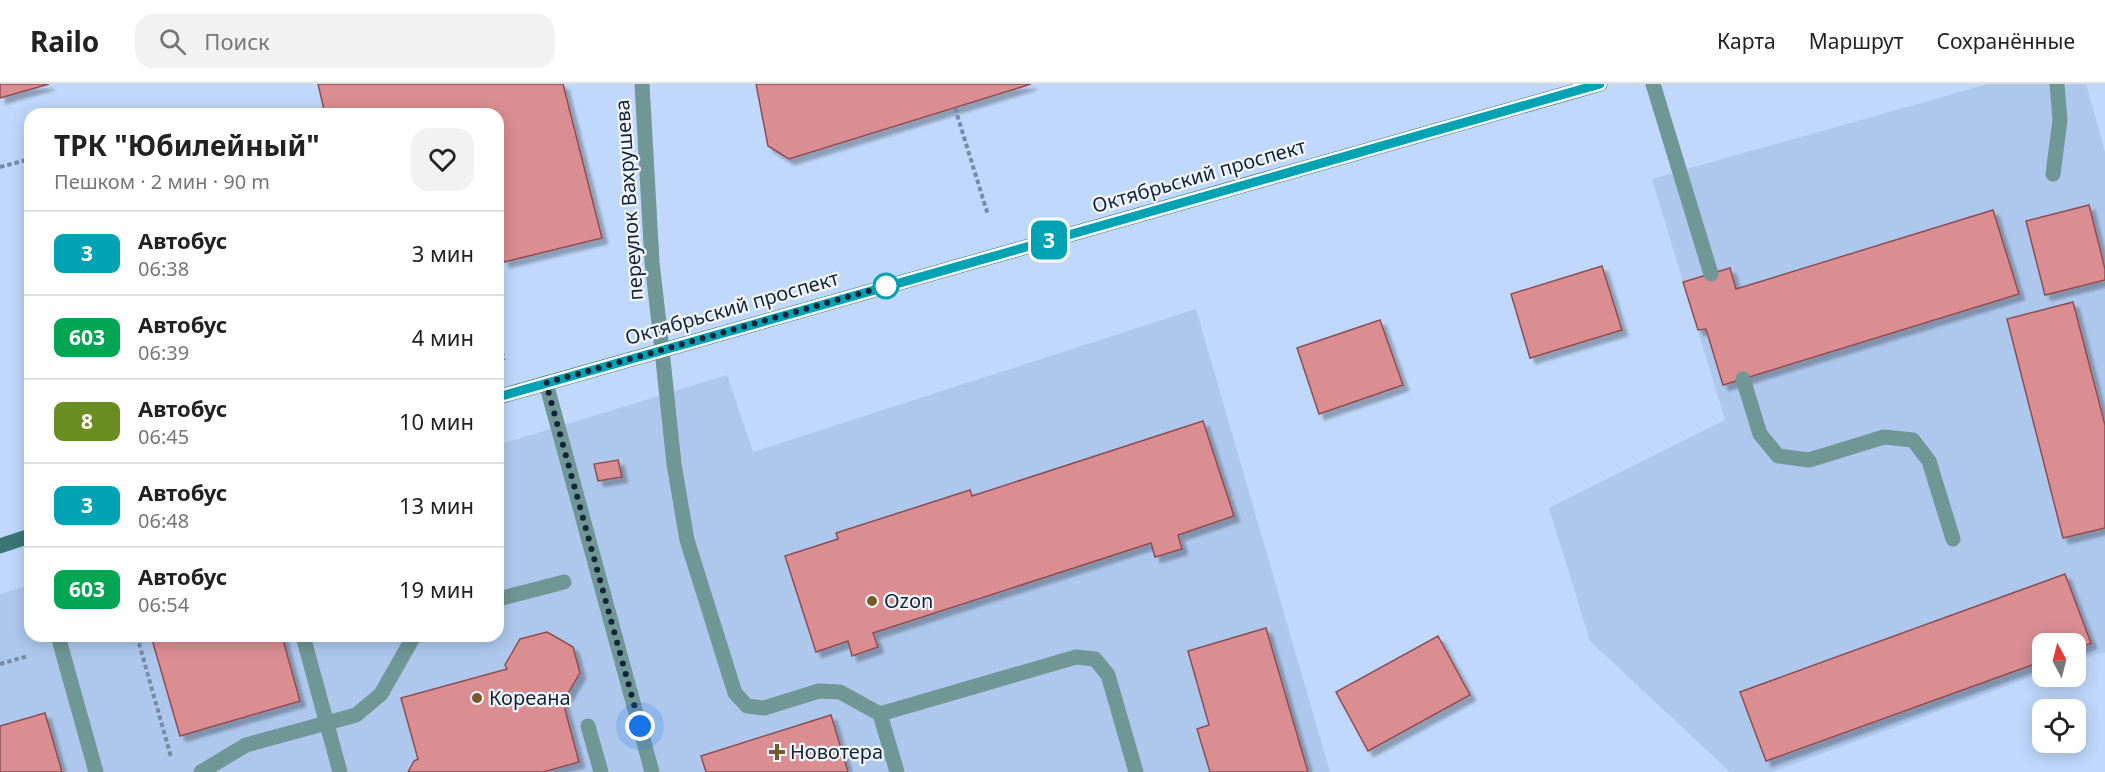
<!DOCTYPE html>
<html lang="ru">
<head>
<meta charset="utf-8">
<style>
  :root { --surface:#fff; --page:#f2f2f2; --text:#222; --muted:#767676; --line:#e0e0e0 }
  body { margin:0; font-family:"Noto Sans",sans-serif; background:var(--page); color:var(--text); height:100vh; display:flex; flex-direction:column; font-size:22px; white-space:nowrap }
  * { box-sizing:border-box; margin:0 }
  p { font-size:20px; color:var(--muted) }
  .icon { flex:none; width:33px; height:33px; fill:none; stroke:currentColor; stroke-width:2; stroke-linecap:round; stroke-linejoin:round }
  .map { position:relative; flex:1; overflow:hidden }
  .details { position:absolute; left:24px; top:24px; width:480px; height:534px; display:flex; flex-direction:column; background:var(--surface); border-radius:18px; box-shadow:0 3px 15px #0003 }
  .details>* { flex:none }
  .badge { padding:0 12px; border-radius:9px; font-size:21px; line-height:39px }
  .needle { width:39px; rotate:353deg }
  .tools { position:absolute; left:2032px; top:549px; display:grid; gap:12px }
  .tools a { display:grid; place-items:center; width:54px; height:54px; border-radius:12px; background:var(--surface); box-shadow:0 3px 15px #0003; font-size:30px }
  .you { position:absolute; width:30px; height:30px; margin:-15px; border:4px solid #fff; border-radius:50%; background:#1a73e8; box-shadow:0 0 0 9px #1a73e833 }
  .map>.badge { position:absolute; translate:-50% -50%; box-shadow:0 0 0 3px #fff }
  .round { display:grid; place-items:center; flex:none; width:63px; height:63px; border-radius:18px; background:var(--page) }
  .summary { display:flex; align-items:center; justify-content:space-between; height:102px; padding:0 30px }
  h1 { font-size:28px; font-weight:700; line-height:45px }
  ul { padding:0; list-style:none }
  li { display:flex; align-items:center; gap:18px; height:84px; padding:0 30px; border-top:2px solid var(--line) }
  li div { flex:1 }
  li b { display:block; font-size:22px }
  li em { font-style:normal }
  li .badge { min-width:66px; font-weight:700; text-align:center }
  header { display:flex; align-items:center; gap:36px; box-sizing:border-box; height:84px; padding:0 30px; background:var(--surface); border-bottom:2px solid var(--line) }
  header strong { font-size:28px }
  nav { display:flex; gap:33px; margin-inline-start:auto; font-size:21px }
  .search { width:420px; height:54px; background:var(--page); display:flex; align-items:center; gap:15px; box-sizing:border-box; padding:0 21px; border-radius:18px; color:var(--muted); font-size:22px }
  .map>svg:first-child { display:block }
  .built { fill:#aec8ed }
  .building { fill:#db8e92; stroke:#904c50; stroke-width:1.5; filter:url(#shadow) }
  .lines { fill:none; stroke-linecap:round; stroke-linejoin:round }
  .path { stroke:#758aa7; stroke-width:4; stroke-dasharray:4.5 3; stroke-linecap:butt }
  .lane { stroke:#709696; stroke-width:15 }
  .street { stroke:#709696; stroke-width:15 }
  .secondary { stroke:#3a7677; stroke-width:15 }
  .line-casing { stroke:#fff; stroke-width:14 }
  .line { stroke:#00a3b4; stroke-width:9 }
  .walk { stroke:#142439; stroke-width:6; stroke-dasharray:0 10.8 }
  .stop-dot { fill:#fff; stroke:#00a3b4; stroke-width:3 }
  .poi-dot { fill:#76592c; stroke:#f3f7fd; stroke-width:2 }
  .labels { text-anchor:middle; stroke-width:4.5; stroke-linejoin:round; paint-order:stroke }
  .street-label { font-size:20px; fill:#142439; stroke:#f3f7fd }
  .poi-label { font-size:20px; fill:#142439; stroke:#f3f7fd; text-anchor:start }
</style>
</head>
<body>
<header>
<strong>Railo</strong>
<div class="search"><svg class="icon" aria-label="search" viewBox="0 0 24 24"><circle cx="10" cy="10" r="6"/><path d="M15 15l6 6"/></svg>Поиск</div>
<nav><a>Карта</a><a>Маршрут</a><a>Сохранённые</a></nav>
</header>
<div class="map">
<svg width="2105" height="688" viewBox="0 0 2105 688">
  <defs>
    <filter id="shadow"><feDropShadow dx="5.5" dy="5.5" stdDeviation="1.5" flood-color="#0004"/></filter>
  </defs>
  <rect width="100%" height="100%" fill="#bfd8fb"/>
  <path class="built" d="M 1988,0 L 2086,0 L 2105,68 L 2105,568 L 2076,577 L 2076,560 L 2043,560 L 2043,589 L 1772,688 L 1730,688 L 1590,557 L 1549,424 L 1725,336 L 1652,95 Z
    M 1196,225 L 1330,688 L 0,688 L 0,510 L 30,501 L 30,552 L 498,552 L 498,361 L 727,291 L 753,368 Z"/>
  <path class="building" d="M 0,0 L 49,0 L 0,14 Z
    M 318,0 L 563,0 L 602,154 L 504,178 L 498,153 L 498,30 L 372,30 L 371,27 L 360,30 L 325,30 Z
    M 756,0 L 1031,0 L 789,75 L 768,62 Z
    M 2089,121 L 2105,185 L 2105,196 L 2045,211 L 2026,137 Z
    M 1993,126 L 2019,210 L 1723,301 L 1706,245 L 1698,246 L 1683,198 L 1730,184 L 1736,205 Z
    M 1602,182 L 1622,246 L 1530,274 L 1511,210 Z
    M 2073,218 L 2105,341 L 2105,444 L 2063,454 L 2007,235 Z
    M 1380,236 L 1403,301 L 1319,330 L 1297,264 Z
    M 1203,337 L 1234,432 L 1178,451 L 1182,465 L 1155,473 L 1151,459 L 873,549 L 878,563 L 852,572 L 848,557 L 816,568 L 785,472 L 838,455 L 836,449 L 970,406 L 972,412 Z
    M 618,376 L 622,393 L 598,397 L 594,380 Z
    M 2065,490 L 2091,559 L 2076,565 L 2076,560 L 2043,560 L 2043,577 L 1766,677 L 1740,608 Z
    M 1266,544 L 1308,688 L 1210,688 L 1197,645 L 1209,641 L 1188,567 Z
    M 547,548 L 573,563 L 580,589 L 566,613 L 562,614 L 579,678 L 543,688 L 408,688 L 414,677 L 418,675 L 401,614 L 507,585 L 505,581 L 520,555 Z
    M 151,552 L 282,552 L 300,617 L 180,652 Z
    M 1438,552 L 1470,611 L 1368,667 L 1336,608 Z
    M 45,629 L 62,688 L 0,688 L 0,642 Z
    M 831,631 L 848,688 L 706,688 L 701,672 Z"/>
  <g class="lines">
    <path class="path" d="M 955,24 L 988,131
      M 0,83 L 30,75
      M 498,253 L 504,276
      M 137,552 L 171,673
      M 0,580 L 28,572"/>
    <path class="lane" d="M 1653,0 L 1711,190
      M 2053,90 L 2060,36 L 2057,0
      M 662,266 L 674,380 L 687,456 L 735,609 L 747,622 L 764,624 L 819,607 L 840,608 L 880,630 L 1076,573 L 1095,575 L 1108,591 L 1136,688
      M 1743,295 L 1760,350 L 1778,372 L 1809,376 L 1884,353 L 1913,356 L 1929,377 L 1953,455
      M 546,299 L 652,688
      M 498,515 L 564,498
      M 58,552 L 96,688
      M 303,552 L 340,688
      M 880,630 L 897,688
      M 588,642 L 601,688
      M 201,688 L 246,661 L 356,631 L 381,610 L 414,552"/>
    <path class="street" d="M 642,0 L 652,178 L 662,266"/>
    <path class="secondary" d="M 498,313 L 1600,0
      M 0,462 L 30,452"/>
  </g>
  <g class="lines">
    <g class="line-casing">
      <path id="line" d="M 498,313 L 1600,0"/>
    </g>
    <use href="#line" class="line"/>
    <path class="walk" d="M 640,642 L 546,299 L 886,202"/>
  </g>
  <circle class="stop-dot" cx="886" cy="202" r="12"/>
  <g class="poi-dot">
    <circle cx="872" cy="517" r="6"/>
    <circle cx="477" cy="614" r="6"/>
    <path d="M774 659h6v6h6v6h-6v6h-6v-6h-6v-6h6z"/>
  </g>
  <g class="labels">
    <g class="street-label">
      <text transform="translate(1199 92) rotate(-16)" y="7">Октябрьский проспект</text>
      <text transform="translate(629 116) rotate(-94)" y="7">переулок Вахрушева</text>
      <text transform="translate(732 224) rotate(-16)" y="7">Октябрьский проспект</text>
    </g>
    <g class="poi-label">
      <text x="884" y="524">Ozon</text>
      <text x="489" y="621">Кореана</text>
      <text x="790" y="675">Новотера</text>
    </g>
  </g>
</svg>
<div class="tools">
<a><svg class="needle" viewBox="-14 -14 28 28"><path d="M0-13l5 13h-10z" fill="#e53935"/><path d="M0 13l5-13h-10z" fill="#767676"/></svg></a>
<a><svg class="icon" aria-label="locate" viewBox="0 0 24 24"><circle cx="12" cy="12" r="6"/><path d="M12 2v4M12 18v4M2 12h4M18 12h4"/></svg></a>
</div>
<div class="you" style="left:640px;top:642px"></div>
<b class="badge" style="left:1049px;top:156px;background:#00a3b4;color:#fff">3</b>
<section class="details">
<div class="summary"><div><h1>ТРК &quot;Юбилейный&quot;</h1><p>Пешком · 2 мин · 90 m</p></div><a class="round"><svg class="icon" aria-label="heart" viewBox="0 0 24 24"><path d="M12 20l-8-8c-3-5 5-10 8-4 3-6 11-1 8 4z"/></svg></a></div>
<ul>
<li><span class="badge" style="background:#00a3b4;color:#fff">3</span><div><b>Автобус</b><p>06:38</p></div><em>3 мин</em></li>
<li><span class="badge" style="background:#00a651;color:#fff">603</span><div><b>Автобус</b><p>06:39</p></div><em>4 мин</em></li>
<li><span class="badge" style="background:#6b8e23;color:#fff">8</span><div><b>Автобус</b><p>06:45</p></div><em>10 мин</em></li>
<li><span class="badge" style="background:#00a3b4;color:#fff">3</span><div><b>Автобус</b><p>06:48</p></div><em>13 мин</em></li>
<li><span class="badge" style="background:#00a651;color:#fff">603</span><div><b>Автобус</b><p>06:54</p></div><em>19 мин</em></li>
</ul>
</section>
</div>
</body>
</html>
